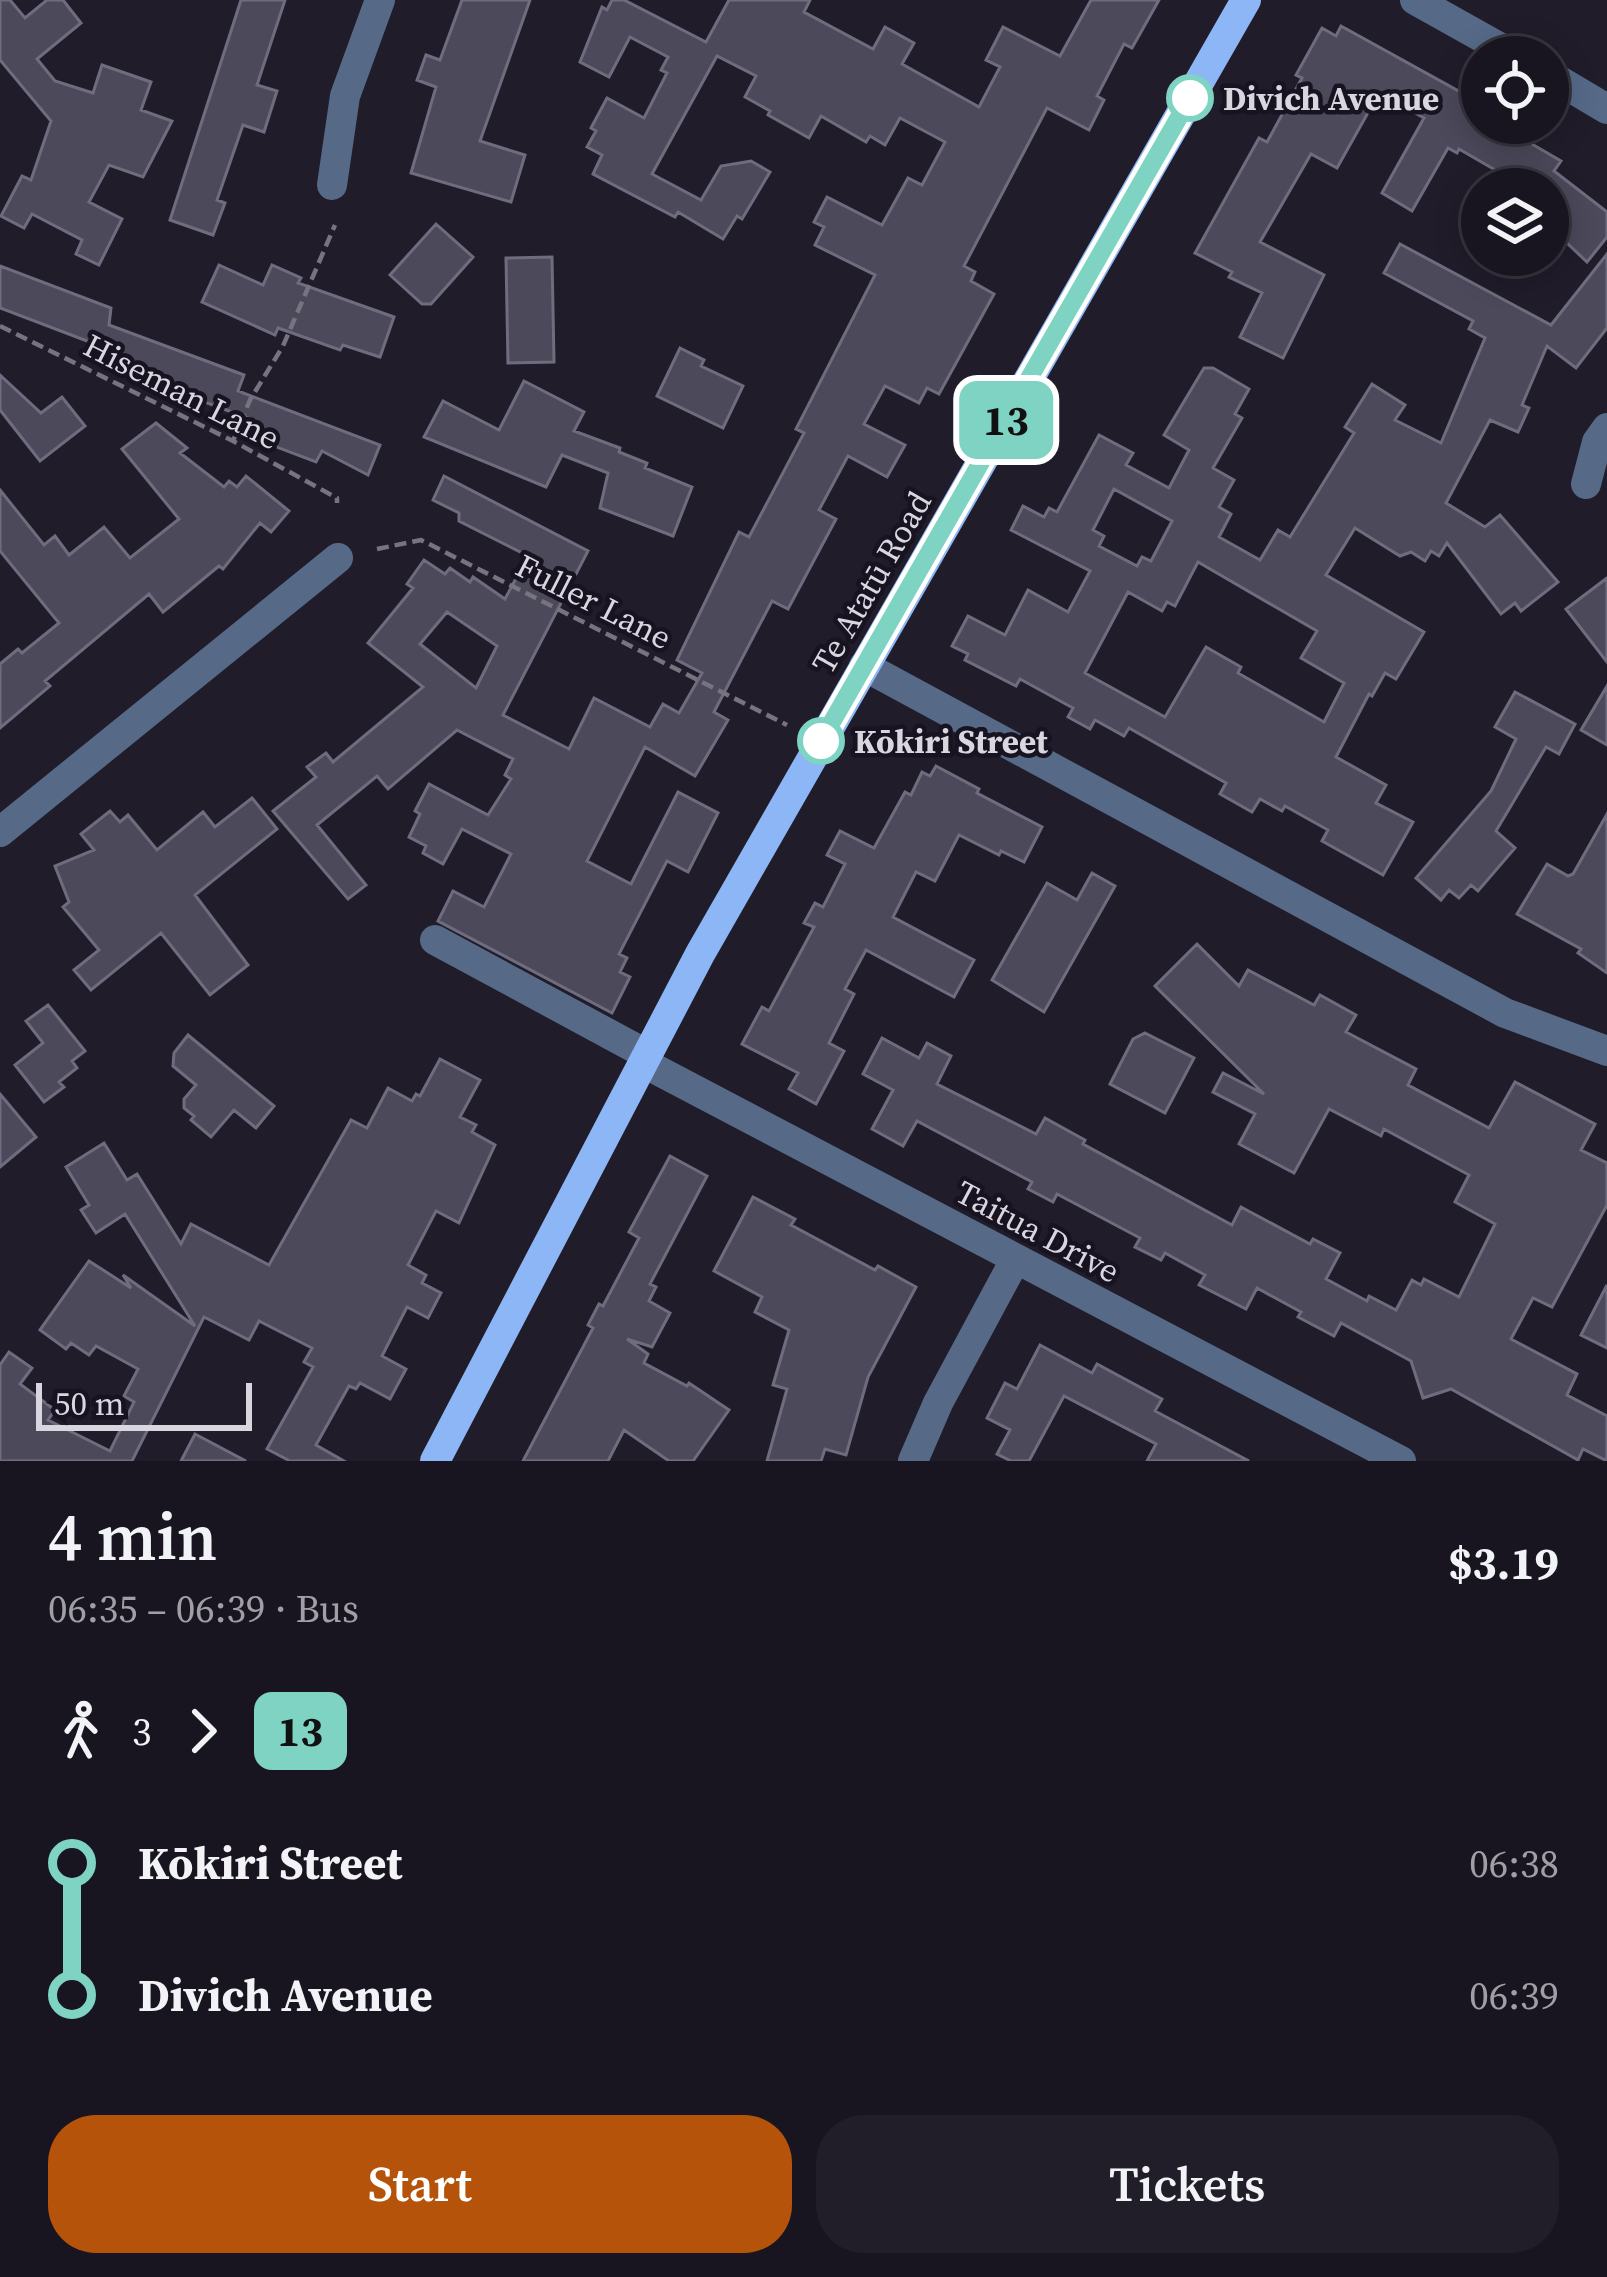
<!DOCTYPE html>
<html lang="en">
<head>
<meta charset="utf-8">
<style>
  :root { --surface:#181520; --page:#211e29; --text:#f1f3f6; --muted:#9f9fa5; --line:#36343e; --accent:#b45309 }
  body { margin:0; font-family:"Source Serif 4",serif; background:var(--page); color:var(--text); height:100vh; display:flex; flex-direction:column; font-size:45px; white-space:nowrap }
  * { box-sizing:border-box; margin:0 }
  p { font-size:39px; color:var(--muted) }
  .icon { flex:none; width:66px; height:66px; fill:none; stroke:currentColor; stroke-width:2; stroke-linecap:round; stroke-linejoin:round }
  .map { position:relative; height:1461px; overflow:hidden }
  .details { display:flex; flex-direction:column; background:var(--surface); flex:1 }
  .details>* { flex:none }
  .badge { padding:0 24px; border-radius:18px; font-size:42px; line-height:78px }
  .controls { position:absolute; left:1461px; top:36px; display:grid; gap:24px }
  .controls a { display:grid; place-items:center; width:108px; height:108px; border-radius:50%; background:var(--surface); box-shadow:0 6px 30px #0003,0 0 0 3px var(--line); font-size:60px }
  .scale { position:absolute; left:36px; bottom:30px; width:216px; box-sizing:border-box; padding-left:12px; border:6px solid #d9d6e0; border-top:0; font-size:33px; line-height:42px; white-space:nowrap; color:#d9d6e0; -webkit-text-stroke:9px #171321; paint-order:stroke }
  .map>.badge { position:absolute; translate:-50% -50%; box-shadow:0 0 0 6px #fff }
  .legs { display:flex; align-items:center; gap:18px; height:132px; padding:0 48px; font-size:39px }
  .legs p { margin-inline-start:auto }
  .head { display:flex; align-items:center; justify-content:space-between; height:204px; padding:0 48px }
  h1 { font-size:66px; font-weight:600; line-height:90px }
  .action { display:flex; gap:24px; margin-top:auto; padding:24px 48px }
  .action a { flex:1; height:138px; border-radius:48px; background:var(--accent); color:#fff; font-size:48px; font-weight:600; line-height:138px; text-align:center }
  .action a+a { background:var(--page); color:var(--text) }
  ul { padding:0 48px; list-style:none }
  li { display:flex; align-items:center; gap:42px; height:132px; font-size:45px }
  li i { display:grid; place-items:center; width:18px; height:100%; margin:0 15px; background:currentColor }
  li i::after { content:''; width:30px; height:30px; margin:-15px; border:9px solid; border-radius:50%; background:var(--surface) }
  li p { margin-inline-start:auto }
  li:first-child i { background:linear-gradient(#0000 50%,currentColor 0) }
  li:last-child i { background:linear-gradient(currentColor 50%,#0000 0) }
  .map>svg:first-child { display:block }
  .building { fill:#4b495a; stroke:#6e6c7e; stroke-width:3; fill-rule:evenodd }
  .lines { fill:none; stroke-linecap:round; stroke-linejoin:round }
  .path { stroke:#777480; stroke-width:4.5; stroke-dasharray:12 6; stroke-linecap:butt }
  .minor { stroke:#566a88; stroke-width:30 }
  .major { stroke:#8db6f6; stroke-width:30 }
  .line-1-casing { stroke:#fff; stroke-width:27 }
  .line-1 { stroke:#7ed3c3; stroke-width:18 }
  .stop-1-dot { fill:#fff; stroke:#7ed3c3; stroke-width:6 }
  .labels { text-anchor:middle; stroke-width:9; stroke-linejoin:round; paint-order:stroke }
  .stop-label { font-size:33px; font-weight:bold; fill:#d9d6e0; stroke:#171321; text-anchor:start }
  .street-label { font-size:33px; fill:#d9d6e0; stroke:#171321 }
</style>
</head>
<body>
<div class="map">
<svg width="1607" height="1461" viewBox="0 0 1607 1461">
  <rect width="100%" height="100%" fill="#201c2a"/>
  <path class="building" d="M 0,0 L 10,0 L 25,18 L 47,0 L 63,0 L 81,23 L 37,59 L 55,81 L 93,93 L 102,65 L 151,82 L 141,110 L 172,121 L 143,177 L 109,165 L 89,202 L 122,219 L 99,265 L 76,254 L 82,240 L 32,214 L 24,228 L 1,216 L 22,176 L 31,180 L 51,121 L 0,60 Z
    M 241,0 L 285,0 L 257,85 L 277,91 L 264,132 L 243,125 L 217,200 L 225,203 L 213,235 L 170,220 Z
    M 462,0 L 530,0 L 480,141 L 525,155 L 511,202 L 411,173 L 436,87 L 417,80 L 426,55 L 440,60 Z
    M 612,0 L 624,0 L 706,42 L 729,0 L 810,0 L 804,12 L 873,49 L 885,27 L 914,43 L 902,64 L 979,107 L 1000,67 L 986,60 L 1003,27 L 1060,56 L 1091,0 L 1159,0 L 1132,48 L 1124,44 L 1097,96 L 1104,100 L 1089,130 L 1047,108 L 964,266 L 975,272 L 971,281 L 994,294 L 939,394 L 927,388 L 919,403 L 885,386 L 864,424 L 905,445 L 887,477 L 848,456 L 819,510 L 836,519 L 788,609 L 772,601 L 714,712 L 728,720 L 695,776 L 645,747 L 587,861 L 631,884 L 678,792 L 718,813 L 688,872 L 667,861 L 619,954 L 627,958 L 620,972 L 630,977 L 612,1013 L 438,921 L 453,891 L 484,907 L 511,854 L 462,829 L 443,864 L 423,853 L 426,846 L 409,837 L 420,814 L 415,811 L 429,784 L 488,815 L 511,779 L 505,775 L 513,759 L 457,730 L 388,789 L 377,776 L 317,825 L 366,885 L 348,899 L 273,811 L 316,777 L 307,767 L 326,753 L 333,762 L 423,687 L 368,643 L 413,588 L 407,584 L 424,560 L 445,574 L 450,568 L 470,582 L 473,577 L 505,599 L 528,556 L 459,521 L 459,513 L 433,500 L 444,476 L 588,551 L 503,715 L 569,749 L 594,698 L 650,727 L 663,704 L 679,713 L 702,673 L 677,660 L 739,532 L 749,537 L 804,433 L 796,429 L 875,275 L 815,245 L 824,227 L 814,222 L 827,197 L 882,225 L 908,178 L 922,185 L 945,142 L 900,118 L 885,145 L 870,136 L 866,142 L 821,116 L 809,138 L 768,115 L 770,111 L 745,97 L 756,76 L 717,56 L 652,174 L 701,200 L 721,166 L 751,161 L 770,172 L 742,219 L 737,216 L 723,239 L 678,212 L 675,217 L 593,174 L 602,155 L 587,147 L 596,131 L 591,128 L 607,98 L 644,118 L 667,73 L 661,70 L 668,57 L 630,37 L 609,77 L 580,62 L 602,7 L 607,10 ZM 447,612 L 497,646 L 476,688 L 420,644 Z
    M 1341,26 L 1482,104 L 1482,123 L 1496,123 L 1561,161 L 1554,171 L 1607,212 L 1607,237 L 1587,262 L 1548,225 L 1548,189 L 1528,189 L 1459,149 L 1457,153 L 1448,148 L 1412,211 L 1382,193 L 1424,118 L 1379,93 L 1337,168 L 1311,154 L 1260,242 L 1324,275 L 1283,358 L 1240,337 L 1262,293 L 1229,277 L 1232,272 L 1195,253 L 1259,138 L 1267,142 L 1302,78 L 1296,75 L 1322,28 L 1336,36 Z
    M 436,224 L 473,257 L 431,304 L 422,304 L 390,275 Z
    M 1400,244 L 1551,325 L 1607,254 L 1607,328 L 1576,368 L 1547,346 L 1522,405 L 1529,408 L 1518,432 L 1490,420 L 1446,503 L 1485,527 L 1500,515 L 1558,582 L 1521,611 L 1515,603 L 1501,614 L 1447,543 L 1439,556 L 1431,551 L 1425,561 L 1411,552 L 1400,556 L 1355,528 L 1326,575 L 1424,632 L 1396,679 L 1385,673 L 1372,696 L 1369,694 L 1336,757 L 1386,785 L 1376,803 L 1413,822 L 1383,875 L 1322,841 L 1328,830 L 1285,806 L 1282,811 L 1260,799 L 1252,812 L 1220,794 L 1226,783 L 1129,728 L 1124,736 L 1095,720 L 1090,729 L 1068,717 L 1073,708 L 1020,679 L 1016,686 L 965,660 L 968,654 L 952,646 L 968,616 L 1005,635 L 1028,590 L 1068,612 L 1090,571 L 1011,530 L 1023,506 L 1044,517 L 1049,508 L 1057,512 L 1099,435 L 1133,453 L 1126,465 L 1169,488 L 1189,450 L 1164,435 L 1204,368 L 1213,368 L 1249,389 L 1235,414 L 1242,418 L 1213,468 L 1234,480 L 1219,507 L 1231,514 L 1219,537 L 1260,560 L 1278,530 L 1290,537 L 1354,433 L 1345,427 L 1372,384 L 1405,405 L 1395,420 L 1441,443 L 1485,338 L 1469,329 L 1473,321 L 1384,273 ZM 1114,489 L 1172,521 L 1151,561 L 1142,557 L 1137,566 L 1099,546 L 1104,536 L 1093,530 ZM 1198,562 L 1317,631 L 1301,658 L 1344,683 L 1324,722 L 1238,673 L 1241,667 L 1206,647 L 1165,717 L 1085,673 L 1128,592 L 1162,611 L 1167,602 L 1175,606 Z
    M 552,257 L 554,362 L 508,363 L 506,258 Z
    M 219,265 L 263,285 L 272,265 L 301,278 L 298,283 L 394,317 L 380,357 L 343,345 L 340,350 L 278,328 L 275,335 L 202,302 Z
    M 0,266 L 111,308 L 109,325 L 244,375 L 238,391 L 380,445 L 368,475 L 322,451 L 316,462 L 250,437 L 253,420 L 111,367 L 116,352 L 0,308 Z
    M 680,348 L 704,360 L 701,366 L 743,386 L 723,428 L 657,396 Z
    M 0,375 L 41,413 L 62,397 L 85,426 L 40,461 L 0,410 Z
    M 524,381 L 584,412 L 574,431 L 620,448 L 619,452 L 647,463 L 645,468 L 692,487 L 673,536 L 600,508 L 608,473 L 562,455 L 546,487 L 424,437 L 443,401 L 499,430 Z
    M 156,423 L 187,448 L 180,453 L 224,487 L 229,481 L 237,487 L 246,476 L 289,511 L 271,532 L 260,523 L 223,569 L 219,566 L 163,612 L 149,594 L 45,681 L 50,686 L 0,728 L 0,664 L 18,649 L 22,653 L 59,623 L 0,551 L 0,490 L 44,545 L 55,536 L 69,555 L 104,527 L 130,558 L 179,519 L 122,449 Z
    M 1607,578 L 1607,662 L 1566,609 Z
    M 1607,686 L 1607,745 L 1581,730 Z
    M 1515,692 L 1575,724 L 1559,754 L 1546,747 L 1496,831 L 1515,848 L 1478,891 L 1471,885 L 1459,898 L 1449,890 L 1441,900 L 1416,878 L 1491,791 L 1516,739 L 1495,727 Z
    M 936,766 L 979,789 L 977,793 L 1042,827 L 1024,862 L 1001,851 L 999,855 L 959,835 L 935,881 L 916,872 L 893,917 L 974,960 L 954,997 L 866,950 L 845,989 L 854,994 L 829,1043 L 844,1051 L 816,1104 L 789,1089 L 798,1073 L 742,1044 L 762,1007 L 769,1011 L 814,927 L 804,923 L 815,903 L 823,907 L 845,864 L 827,855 L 840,831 L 874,848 L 905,792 L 911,795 L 922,772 L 930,776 Z
    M 252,798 L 277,829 L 195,895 L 248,965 L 210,995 L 161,933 L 91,990 L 74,970 L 99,950 L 63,907 L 69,902 L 55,866 L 94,850 L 81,834 L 110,811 L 120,822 L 128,815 L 157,850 L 203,812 L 215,827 Z
    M 1607,814 L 1607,973 L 1578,953 L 1581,949 L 1517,914 L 1547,864 L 1568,876 L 1573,874 Z
    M 1092,873 L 1115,886 L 1044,1012 L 992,980 L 1047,883 L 1077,900 Z
    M 1197,944 L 1239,986 L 1248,970 L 1314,1005 L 1320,995 L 1356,1015 L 1346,1032 L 1416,1069 L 1408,1085 L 1489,1128 L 1515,1082 L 1595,1124 L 1581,1150 L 1607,1163 L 1607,1205 L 1552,1307 L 1533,1298 L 1511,1339 L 1577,1374 L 1567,1395 L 1607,1416 L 1607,1461 L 1583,1449 L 1578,1460 L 1451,1389 L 1423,1398 L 1411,1361 L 1341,1323 L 1334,1336 L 1298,1317 L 1301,1312 L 1257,1288 L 1246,1309 L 1199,1285 L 1205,1275 L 1165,1253 L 1161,1260 L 1135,1247 L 1140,1238 L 1057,1194 L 1053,1202 L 1028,1189 L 1032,1182 L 917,1121 L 903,1146 L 872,1129 L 893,1090 L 863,1074 L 882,1038 L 919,1058 L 927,1043 L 951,1056 L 937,1084 L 1036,1134 L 1045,1118 L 1085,1140 L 1083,1144 L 1232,1225 L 1241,1207 L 1310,1244 L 1313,1239 L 1340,1253 L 1326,1279 L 1367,1301 L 1369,1296 L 1396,1310 L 1412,1280 L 1421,1285 L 1424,1279 L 1459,1297 L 1495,1224 L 1455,1202 L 1469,1175 L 1384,1129 L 1381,1136 L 1329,1109 L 1294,1173 L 1239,1144 L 1255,1114 L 1213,1092 L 1223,1073 L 1264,1094 L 1155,986 Z
    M 48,1005 L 85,1051 L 72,1061 L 77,1068 L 59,1082 L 64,1087 L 44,1102 L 15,1065 L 43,1043 L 26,1021 Z
    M 1145,1033 L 1194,1058 L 1165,1113 L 1110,1084 L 1133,1039 Z
    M 188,1035 L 274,1106 L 256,1128 L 234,1110 L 211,1137 L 191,1120 L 194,1116 L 184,1108 L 184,1099 L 196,1085 L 173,1066 L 174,1053 Z
    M 440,1059 L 480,1080 L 460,1117 L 476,1125 L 472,1132 L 495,1145 L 459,1223 L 436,1211 L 408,1265 L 426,1275 L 422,1283 L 441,1293 L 428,1318 L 407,1307 L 382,1356 L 406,1369 L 390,1399 L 360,1383 L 356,1389 L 349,1386 L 316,1445 L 344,1461 L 290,1461 L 267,1449 L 313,1367 L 304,1362 L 312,1348 L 259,1321 L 249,1340 L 204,1317 L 132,1461 L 0,1461 L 0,1365 L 9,1352 L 32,1368 L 20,1384 L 55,1410 L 48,1420 L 110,1451 L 134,1402 L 124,1396 L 138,1369 L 96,1346 L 89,1355 L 71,1343 L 66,1349 L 40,1330 L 89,1261 L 131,1288 L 123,1275 L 195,1326 L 125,1214 L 96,1233 L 81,1210 L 89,1205 L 66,1167 L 104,1143 L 127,1180 L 137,1174 L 181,1244 L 191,1224 L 269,1265 L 351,1120 L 367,1128 L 388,1088 L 412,1101 L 416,1094 L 420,1096 Z
    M 0,1094 L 36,1137 L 0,1167 Z
    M 670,1156 L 707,1176 L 650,1284 L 656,1287 L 649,1301 L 670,1313 L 652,1347 L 627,1339 L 648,1354 L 644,1363 L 687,1386 L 689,1383 L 729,1410 L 693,1461 L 669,1461 L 624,1430 L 608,1461 L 523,1461 L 593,1328 L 588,1325 L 599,1304 L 603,1306 L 639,1238 L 629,1232 Z
    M 753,1197 L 795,1219 L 791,1225 L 875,1270 L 878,1266 L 916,1287 L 868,1377 L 846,1455 L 825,1449 L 821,1461 L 767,1461 L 787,1389 L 773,1385 L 789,1330 L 755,1312 L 762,1297 L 714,1271 Z
    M 1607,1285 L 1607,1348 L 1581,1335 Z
    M 1040,1345 L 1092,1373 L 1097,1364 L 1162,1399 L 1155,1411 L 1249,1461 L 1147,1461 L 1156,1444 L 1064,1396 L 1029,1461 L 1011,1461 L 997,1454 L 1010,1430 L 987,1418 L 1005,1383 L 1017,1389 Z
    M 195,1434 L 246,1461 L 181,1461 Z"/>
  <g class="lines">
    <path class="path" d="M 0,326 L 233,441 L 337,498 L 337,503
      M 233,441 L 250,400 L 283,346 L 335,225
      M 377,549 L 421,540 L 787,725"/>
    <path class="minor" d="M 1415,0 L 1517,57
      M 1548,74 L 1607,109
      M 332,185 L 345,96 L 380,0
      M 1586,484 L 1597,442 L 1607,428
      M 864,666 L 1505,1013 L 1607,1051
      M 0,832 L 338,558
      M 435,940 L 646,1054
      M 642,1062 L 1401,1461
      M 913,1461 L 938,1403 L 1015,1260"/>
    <path class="major" d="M 435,1461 L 700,954 L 1246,0"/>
  </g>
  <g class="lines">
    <g class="line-1-casing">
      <path id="line-1" d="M 821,741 L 1190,98"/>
    </g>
    <use href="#line-1" class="line-1"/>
  </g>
  <g class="stop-1-dot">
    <circle cx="1190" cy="98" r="21"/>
    <circle cx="821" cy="741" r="21"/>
  </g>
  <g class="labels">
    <g class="stop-label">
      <text x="1223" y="110">Divich Avenue</text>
      <text x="854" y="753">Kōkiri Street</text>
    </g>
    <g class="street-label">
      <text transform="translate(182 391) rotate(27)" y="12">Hiseman Lane</text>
      <text transform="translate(871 582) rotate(-60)" y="12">Te Atatū Road</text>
      <text transform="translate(594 601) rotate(27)" y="12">Fuller Lane</text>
      <text transform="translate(1038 1231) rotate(28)" y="12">Taitua Drive</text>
    </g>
  </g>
</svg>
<div class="controls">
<a><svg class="icon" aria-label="locate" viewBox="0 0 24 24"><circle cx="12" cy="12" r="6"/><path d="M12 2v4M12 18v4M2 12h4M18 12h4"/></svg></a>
<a><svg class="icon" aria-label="layers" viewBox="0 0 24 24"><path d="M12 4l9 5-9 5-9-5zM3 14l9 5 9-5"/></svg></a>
</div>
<div class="scale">50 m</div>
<b class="badge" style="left:1006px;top:420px;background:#7ed3c3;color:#111">13</b>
</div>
<section class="details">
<div class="head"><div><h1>4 min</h1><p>06:35 – 06:39 · Bus</p></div><b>$3.19</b></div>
<div class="legs"><svg class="icon" aria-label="walk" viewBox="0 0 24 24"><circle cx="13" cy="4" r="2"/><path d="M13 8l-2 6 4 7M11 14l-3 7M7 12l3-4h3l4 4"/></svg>3<svg class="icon" aria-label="forward" viewBox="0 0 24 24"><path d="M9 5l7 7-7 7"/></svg><b class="badge" style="background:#7ed3c3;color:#111">13</b></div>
<ul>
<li><i style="color:#7ed3c3"></i><b>Kōkiri Street</b><p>06:38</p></li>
<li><i style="color:#7ed3c3"></i><b>Divich Avenue</b><p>06:39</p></li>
</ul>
<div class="action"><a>Start</a><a>Tickets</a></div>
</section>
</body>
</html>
